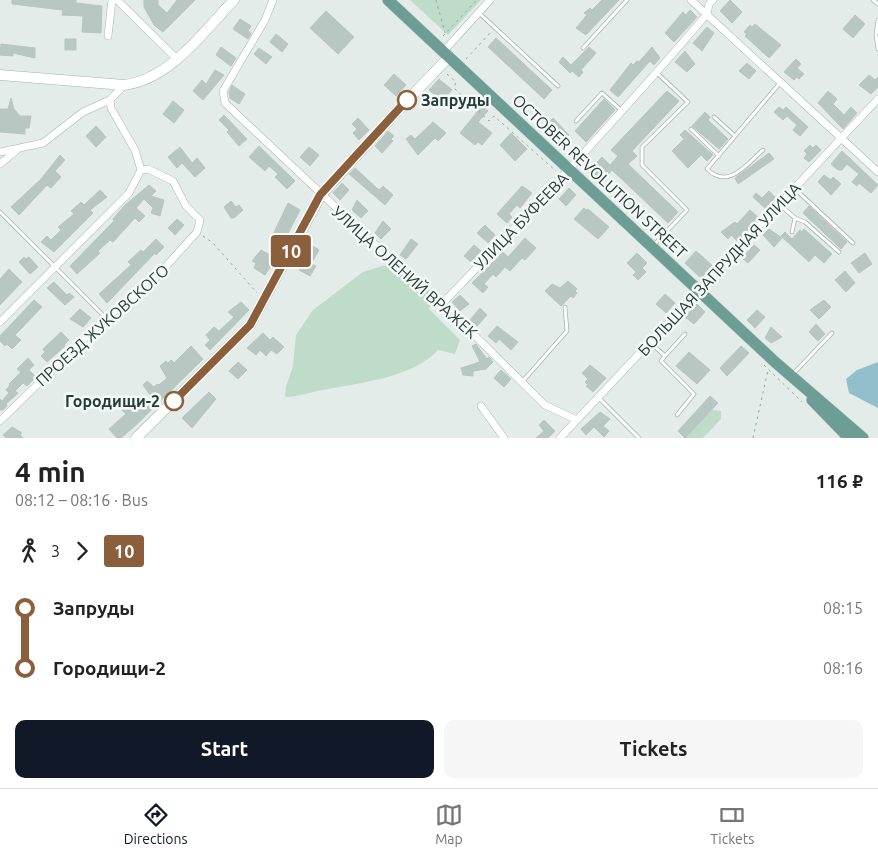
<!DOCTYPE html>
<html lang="en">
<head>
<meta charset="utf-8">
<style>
  :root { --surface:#fff; --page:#f6f6f6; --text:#222; --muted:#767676; --line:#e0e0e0; --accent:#111827 }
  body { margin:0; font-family:Ubuntu,sans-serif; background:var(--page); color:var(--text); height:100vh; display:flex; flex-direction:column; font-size:19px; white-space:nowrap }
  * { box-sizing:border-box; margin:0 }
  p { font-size:16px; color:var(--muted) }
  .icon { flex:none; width:28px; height:28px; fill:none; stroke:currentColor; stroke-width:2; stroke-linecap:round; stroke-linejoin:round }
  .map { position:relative; height:438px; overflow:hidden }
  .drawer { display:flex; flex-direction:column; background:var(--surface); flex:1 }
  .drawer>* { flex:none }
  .badge { padding:0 10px; border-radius:4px; font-size:18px; line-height:32px }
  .map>.badge { position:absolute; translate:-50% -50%; box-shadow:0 0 0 2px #fff }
  .legs { display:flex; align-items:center; gap:8px; height:55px; padding:0 15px; font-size:16px }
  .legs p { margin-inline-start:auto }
  .overview { display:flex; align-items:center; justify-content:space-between; height:85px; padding:0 15px }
  h1 { font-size:28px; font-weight:700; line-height:38px }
  .cta { display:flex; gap:10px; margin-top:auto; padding:10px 15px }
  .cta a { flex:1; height:58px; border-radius:10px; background:var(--accent); color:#fff; font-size:20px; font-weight:700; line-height:58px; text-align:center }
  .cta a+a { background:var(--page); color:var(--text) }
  ul { padding:0 15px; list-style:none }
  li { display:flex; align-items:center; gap:18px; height:60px; font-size:19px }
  li i { display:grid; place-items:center; width:8px; height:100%; margin:0 6px; background:currentColor }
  li i::after { content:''; width:12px; height:12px; margin:-6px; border:4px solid; border-radius:50%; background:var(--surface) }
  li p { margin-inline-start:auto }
  li:first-child i { background:linear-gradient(#0000 50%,currentColor 0) }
  li:last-child i { background:linear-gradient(currentColor 50%,#0000 0) }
  .dock { display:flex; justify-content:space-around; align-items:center; height:70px; border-top:1px solid var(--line); background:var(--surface); font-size:14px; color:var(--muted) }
  .dock a { display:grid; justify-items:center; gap:2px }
  .dock .active { color:var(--accent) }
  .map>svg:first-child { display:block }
  .green { fill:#bfdbc9 }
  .water { fill:#91bfcc }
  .building { fill:#b9c7c2; stroke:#b7c5c0 }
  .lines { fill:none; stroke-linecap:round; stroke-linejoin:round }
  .lane-casing { stroke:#a7b4b0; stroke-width:4.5 }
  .street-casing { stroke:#a7b4b0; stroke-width:8 }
  .secondary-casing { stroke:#a0b4ae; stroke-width:11 }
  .primary-casing { stroke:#c2c8c7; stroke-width:12 }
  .path { stroke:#87ada4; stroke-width:1; stroke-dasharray:2.5 4; stroke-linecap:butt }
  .lane { stroke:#fff; stroke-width:3 }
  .street { stroke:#fff; stroke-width:7 }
  .secondary { stroke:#fff; stroke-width:10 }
  .primary { stroke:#6c9e95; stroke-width:11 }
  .line-1-casing { stroke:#fff; stroke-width:11 }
  .line-1 { stroke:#8b5e3c; stroke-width:8 }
  .stop-1-dot { fill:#fff; stroke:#8b5e3c; stroke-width:2.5 }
  .labels { text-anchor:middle; stroke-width:5; stroke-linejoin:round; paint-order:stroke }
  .stop-label { font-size:16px; font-weight:bold; fill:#253c38; stroke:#f4f9f7; text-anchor:start }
  .street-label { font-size:16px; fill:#253c38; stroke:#f4f9f7 }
</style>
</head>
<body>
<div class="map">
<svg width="878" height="438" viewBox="0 0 878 438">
  <rect width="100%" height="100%" fill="#e4ece9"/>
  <path class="green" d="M 410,0 L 481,0 L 448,35 Z
    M 389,264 L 408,269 L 430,291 L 433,299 L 429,309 L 460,340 L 455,354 L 438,350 C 413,378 358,383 323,390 C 310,392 298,397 285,397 L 286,387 L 293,366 L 296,335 L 313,310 L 363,272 Z
    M 712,410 L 721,411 L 721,419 L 703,438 L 684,438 Z"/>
  <path class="water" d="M 878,362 L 878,408 L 849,393 L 846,379 L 857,370 Z"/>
  <path class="building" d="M 12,0 L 76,0 L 76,3 L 102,6 L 101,33 L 82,32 L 83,16 L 62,15 L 63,10 L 12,4 Z
    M 144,0 L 158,0 L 158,5 L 167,13 L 177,0 L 195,0 L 163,32 L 154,25 L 144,7 Z
    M 602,0 L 619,0 L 586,35 L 576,28 L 587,15 L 584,13 L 590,8 L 592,10 Z
    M 730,0 L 742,12 L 732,23 L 720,11 Z
    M 690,10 L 697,17 L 674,42 L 665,33 L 683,12 L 686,15 Z
    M 326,11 L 354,37 L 338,54 L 310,28 Z
    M 855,15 L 865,24 L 853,38 L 843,29 Z
    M 240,19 L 251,26 L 248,31 L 251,33 L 248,39 L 233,29 Z
    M 755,24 L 781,45 L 769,58 L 745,36 L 747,34 L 744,32 L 750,25 L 752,27 Z
    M 707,27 L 714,33 L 702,51 L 693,43 Z
    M 276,34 L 288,44 L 282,52 L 270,42 Z
    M 496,38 L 552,90 L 544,99 L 488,47 Z
    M 65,39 L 76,39 L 76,50 L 65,50 Z
    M 1,44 L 35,48 L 35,58 L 13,53 L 13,56 L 0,55 Z
    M 221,47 L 236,58 L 231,66 L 216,55 Z
    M 589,47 L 596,53 L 581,70 L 583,72 L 579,77 L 572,71 L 570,73 L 559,62 L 563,57 L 571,65 Z
    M 652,47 L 660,58 L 654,65 L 650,61 L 618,97 L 610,90 L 631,63 L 633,65 L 637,61 L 639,62 Z
    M 259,48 L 272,57 L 266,64 L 254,54 Z
    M 685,51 L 695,64 L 687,72 L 675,62 Z
    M 796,59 L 801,64 L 797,68 L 804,74 L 799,79 L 797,77 L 794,80 L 784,72 Z
    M 747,63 L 756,71 L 749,79 L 739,71 Z
    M 215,70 L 224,75 L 203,100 L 193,91 L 202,80 L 206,84 Z
    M 394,74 L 406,85 L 396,96 L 384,85 Z
    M 869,75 L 875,80 L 878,77 L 878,87 L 871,94 L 859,85 Z
    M 439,79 L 452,90 L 442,101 L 429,90 Z
    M 232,85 L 245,94 L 239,104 L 230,98 L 229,92 Z
    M 667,91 L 679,101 L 632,151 L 637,156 L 628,164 L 678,212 L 668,223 L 612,170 L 600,184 L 588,172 L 602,157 L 610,165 L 618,156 L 611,150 Z
    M 828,91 L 837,99 L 833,104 L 844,115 L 851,107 L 857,113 L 843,129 L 818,103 Z
    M 11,98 L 14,109 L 20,116 L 31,116 L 29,128 L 25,128 L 25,134 L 0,132 L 0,109 L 8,109 Z
    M 604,99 L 615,110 L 586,142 L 575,131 Z
    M 173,101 L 184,110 L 174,123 L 163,114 Z
    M 482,106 L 488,111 L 478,122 L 492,133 L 482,145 L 478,142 L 475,145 L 460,133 Z
    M 779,107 L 783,110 L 786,107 L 808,127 L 800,136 L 793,130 L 797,125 L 787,116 L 783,120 L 774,112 Z
    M 705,112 L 710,117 L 708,120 L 728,139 L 719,149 L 692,126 Z
    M 224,115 L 247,139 L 239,146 L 227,132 L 229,130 L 219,120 Z
    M 358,118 L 369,130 L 359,140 L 353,133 L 357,129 L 352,124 Z
    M 553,118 L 569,135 L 559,145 L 542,129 Z
    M 433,122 L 446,133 L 438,141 L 435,138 L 418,155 L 406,139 L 411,135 L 415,139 Z
    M 96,126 L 106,137 L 96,147 L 86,136 Z
    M 685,130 L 713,155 L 707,161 L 701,155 L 688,168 L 672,151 L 684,139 L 680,135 Z
    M 388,131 L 394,136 L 391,139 L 393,141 L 382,153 L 375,146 Z
    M 511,133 L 527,149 L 515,161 L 500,145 Z
    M 810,145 L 813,148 L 816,145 L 821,150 L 809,162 L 804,158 L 807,154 L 804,151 Z
    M 259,146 L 295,181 L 287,189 L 275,177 L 278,174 L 269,166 L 265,171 L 249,157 Z
    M 180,147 L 192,163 L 197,158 L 205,168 L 195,177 L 182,163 L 177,168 L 168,157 Z
    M 309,147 L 319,155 L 310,166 L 300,157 Z
    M 842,151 L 878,185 L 871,193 L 859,183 L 857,186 L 852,182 L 859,174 L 847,164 L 842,170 L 838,170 L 831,164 Z
    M 769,153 L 774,159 L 738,184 L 735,178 Z
    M 60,155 L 65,160 L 55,171 L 61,177 L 51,188 L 47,185 L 19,215 L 11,207 L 41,179 Z
    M 355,168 L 379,190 L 383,186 L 393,195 L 385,205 L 349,174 Z
    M 824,175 L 831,180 L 833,177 L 841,184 L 831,195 L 818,182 Z
    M 342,183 L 349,190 L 340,200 L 333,193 Z
    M 149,185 L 156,191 L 151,196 L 164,200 L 160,216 L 151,213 L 153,208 L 144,199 L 136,208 L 145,216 L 139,222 L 135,218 L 113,242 L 110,240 L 98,251 L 100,253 L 77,274 L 70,266 L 114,221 L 113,219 L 124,206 Z
    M 522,186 L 532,193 L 520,208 L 517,205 L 509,214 L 512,217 L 507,223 L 497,214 Z
    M 569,188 L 576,195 L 566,206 L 559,199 Z
    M 100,190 L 107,197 L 90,210 L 93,213 L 54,252 L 41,242 L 47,236 L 51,240 L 61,230 L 58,227 L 74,214 L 71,211 L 81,202 L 84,205 Z
    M 769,191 L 775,197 L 767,210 L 753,197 L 756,193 L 762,198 Z
    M 357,200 L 368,211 L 361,218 L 352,210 Z
    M 231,201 L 236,207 L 239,205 L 243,210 L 234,218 L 231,218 L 224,207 Z
    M 288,203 L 300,210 L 281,247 L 270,241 Z
    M 809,206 L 847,242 L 841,249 L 803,213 Z
    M 584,208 L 586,210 L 588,209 L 609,227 L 598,239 L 574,219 Z
    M 750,210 L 759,218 L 737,241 L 731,235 L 728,239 L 721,232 L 735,222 L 737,224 Z
    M 177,219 L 184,225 L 175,235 L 168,228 Z
    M 383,221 L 391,229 L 381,239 L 375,233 Z
    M 485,225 L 495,235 L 488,243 L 477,233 Z
    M 769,229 L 782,238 L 774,247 L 763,235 Z
    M 804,229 L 832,254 L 824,263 L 815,255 L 809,262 L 781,236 L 785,232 L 792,239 L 800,230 L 802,232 Z
    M 525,238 L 536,248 L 525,260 L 522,258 L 510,271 L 505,267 L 496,277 L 493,274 L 484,284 L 488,287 L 483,293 L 472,283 L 503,252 L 508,257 Z
    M 156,239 L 164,247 L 156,255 L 155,253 L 107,303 L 99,294 L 131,265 L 128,262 L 141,250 L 143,252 Z
    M 411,239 L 418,244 L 406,259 L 400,255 Z
    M 311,245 L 319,250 L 311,264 L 316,266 L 310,276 L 299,270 Z
    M 474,245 L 481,251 L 471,262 L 464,256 Z
    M 754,245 L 760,250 L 748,263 L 742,258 Z
    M 261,250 L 270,255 L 272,264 L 265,275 L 254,268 L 256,263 L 252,261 Z
    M 696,251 L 713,266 L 701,278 L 685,263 Z
    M 637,253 L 647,263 L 642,268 L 646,272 L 638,280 L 633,275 L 636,272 L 627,263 Z
    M 865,253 L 872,264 L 859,273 L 851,263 Z
    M 24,257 L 26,259 L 29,257 L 38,267 L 30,274 L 19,262 Z
    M 9,269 L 22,282 L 0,305 L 0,279 Z
    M 845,271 L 855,283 L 846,292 L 835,280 Z
    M 568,281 L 577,289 L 575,291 L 577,293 L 573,298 L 571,296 L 561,306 L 545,291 L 552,284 L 560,288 Z
    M 54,282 L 67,295 L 69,293 L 74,297 L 65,305 L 47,288 Z
    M 665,294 L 675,303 L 666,313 L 656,304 Z
    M 460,295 L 469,304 L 460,311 L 452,302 Z
    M 34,300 L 42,307 L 15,335 L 21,340 L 12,349 L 7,344 L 5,346 L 0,341 L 0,336 Z
    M 824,300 L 831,307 L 819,319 L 810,310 Z
    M 241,302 L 249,310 L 210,350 L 205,345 L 210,340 L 206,335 L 214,327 L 219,331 L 234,317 L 228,312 Z
    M 697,304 L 705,312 L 694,324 L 685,317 Z
    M 480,308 L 487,315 L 477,326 L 470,320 Z
    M 80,309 L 91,318 L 83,327 L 70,319 Z
    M 757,310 L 765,317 L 755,328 L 747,320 Z
    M 816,324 L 825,334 L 818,341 L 809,332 Z
    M 497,326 L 518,342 L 511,350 L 499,339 L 496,343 L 488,336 Z
    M 771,327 L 782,337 L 771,343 L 765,338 Z
    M 61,332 L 69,340 L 64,345 L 65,346 L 47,362 L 41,356 L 45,352 L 43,349 Z
    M 263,333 L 270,340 L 273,337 L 284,347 L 277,354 L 271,350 L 266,356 L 260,350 L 256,355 L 247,348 Z
    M 476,344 L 487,359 L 489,357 L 493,362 L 486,369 L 473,371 L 473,376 L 463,375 L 461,368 L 480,362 L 472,346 Z
    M 191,346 L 203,359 L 136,425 L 121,438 L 117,438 L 109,429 L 126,414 L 122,410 L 128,404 L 130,407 L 136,401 L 143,409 L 153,399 L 143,385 L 147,381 L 154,387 L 157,384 L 159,385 L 167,378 L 160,366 L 166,361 L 168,363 L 171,360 L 174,363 Z
    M 741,346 L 749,353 L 727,376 L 720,368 Z
    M 689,352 L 710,370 L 697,384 L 676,366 Z
    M 28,358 L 34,365 L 29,370 L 36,377 L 27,386 L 23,383 L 15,391 L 18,393 L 6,404 L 7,406 L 3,410 L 0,410 L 0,399 L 2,401 L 9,393 L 6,390 L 10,385 L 9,384 L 21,372 L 17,369 Z
    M 238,362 L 247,370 L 238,379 L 229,371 Z
    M 590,365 L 606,378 L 593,392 L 586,386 L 588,385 L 585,382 L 588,379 L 582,373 Z
    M 501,370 L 511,379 L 504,387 L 494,378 Z
    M 209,392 L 216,399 L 192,428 L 182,418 Z
    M 710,396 L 718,403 L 685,438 L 678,431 Z
    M 600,412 L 610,419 L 603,426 L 609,431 L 604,437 L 594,427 L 586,435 L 581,429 Z
    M 544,420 L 555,431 L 548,438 L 536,438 L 544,431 L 539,425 Z
    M 12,427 L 22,433 L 20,435 L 23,438 L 6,438 L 3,435 Z"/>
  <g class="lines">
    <g class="lane-casing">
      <path id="lane" d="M 873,0 L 878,4
        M 479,13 L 558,86
        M 878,20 L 876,35 L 878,49
        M 583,48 L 627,0
        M 714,117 L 735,136 L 707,169 C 728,190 746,165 763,150
        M 576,121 L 602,93 L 622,111
        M 691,129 L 719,156
        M 735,136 L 780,83
        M 794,188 L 853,243
        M 779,204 L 795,218 L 805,222 L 839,252
        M 0,212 L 106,318
        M 792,232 L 795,218
        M 653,246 L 687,210 L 642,165 L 642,147 L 688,102 L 657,73
        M 651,343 L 665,356 L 685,334
        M 665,356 L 661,361 L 694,394 L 677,415
        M 793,374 L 832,333
        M 523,381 L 567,331 L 565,307
        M 599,398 L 639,438"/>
    </g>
    <g class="street-casing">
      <path id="street" d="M 117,0 L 177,59
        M 273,0 L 265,20 L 223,91 L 225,103 L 396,264
        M 691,0 L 878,172
        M 108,36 L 112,0
        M 443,52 L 490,0
        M 110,100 L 111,108 L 135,150 L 141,170
        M 0,152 L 43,143 L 83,112 L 110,100 L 124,85
        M 0,164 L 17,150
        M 442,304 C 533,209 622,114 707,14 L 709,4 L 713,0
        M 0,322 L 129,193 L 141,170
        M 466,327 L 545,405 L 577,420
        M 481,406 L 504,438
        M 0,421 L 106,318 L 149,285 L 197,232 L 200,220 L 186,206 L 173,181 L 148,169 L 141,170
        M 560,438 C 667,325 772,212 878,99"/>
    </g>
    <g class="secondary-casing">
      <path id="secondary" d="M 0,75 L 124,85 C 171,79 203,32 234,0
        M 136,438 L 250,325 L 321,195 L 397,111 L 449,57"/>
    </g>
    <g class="primary-casing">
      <path id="primary" d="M 388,0 L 775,362 L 863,438
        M 812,400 L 849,438"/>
    </g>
    <path class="path" d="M 436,0 L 445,33
      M 443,36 L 477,0
      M 466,59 L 491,32
      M 447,74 L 456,82 L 454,88 L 489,121 L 494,116 L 556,171
      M 203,236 L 213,243 L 257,293
      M 402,269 L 436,300
      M 447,308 L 460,321
      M 764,365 L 802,402
      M 753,438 L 768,370"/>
    <use href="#lane" class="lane"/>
    <use href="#street" class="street"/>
    <use href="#secondary" class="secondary"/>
    <use href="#primary" class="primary"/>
  </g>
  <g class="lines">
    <g class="line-1-casing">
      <path id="line-1" d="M 174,401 L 250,325 L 320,195 L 407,100"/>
    </g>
    <use href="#line-1" class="line-1"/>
  </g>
  <g class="stop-1-dot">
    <circle cx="407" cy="100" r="9"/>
    <circle cx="174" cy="401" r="9"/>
  </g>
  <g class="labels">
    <g class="stop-label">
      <text x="421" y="106">Запруды</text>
      <text x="160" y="407" text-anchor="end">Городищи-2</text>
    </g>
    <g class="street-label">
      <text transform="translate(600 176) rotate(43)" y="6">OCTOBER REVOLUTION STREET</text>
      <text transform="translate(521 221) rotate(-46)" y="6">УЛИЦА БУФЕЕВА</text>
      <text transform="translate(719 269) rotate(-47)" y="6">БОЛЬШАЯ ЗАПРУДНАЯ УЛИЦА</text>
      <text transform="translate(405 272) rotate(42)" y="6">УЛИЦА ОЛЕНИЙ ВРАЖЕК</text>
      <text transform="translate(102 325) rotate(-42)" y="6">ПРОЕЗД ЖУКОВСКОГО</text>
    </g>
  </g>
</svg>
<b class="badge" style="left:291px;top:251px;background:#8b5e3c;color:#fff">10</b>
</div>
<section class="drawer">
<div class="overview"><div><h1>4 min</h1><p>08:12 – 08:16 · Bus</p></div><b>116 ₽</b></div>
<div class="legs"><svg class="icon" aria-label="walk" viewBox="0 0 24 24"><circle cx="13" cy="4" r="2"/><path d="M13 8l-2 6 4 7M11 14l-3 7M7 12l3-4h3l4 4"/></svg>3<svg class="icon" aria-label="forward" viewBox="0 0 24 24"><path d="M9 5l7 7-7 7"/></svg><b class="badge" style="background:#8b5e3c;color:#fff">10</b></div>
<ul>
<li><i style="color:#8b5e3c"></i><b>Запруды</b><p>08:15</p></li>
<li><i style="color:#8b5e3c"></i><b>Городищи-2</b><p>08:16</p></li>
</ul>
<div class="cta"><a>Start</a><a>Tickets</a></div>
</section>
<nav class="dock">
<a class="active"><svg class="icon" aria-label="directions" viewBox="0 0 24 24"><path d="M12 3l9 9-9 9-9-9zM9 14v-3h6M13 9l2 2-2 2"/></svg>Directions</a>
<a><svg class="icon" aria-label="map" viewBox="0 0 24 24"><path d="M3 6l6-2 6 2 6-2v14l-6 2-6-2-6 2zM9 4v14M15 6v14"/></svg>Map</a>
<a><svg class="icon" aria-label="tickets" viewBox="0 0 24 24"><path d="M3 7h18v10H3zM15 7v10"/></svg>Tickets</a>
</nav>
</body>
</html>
